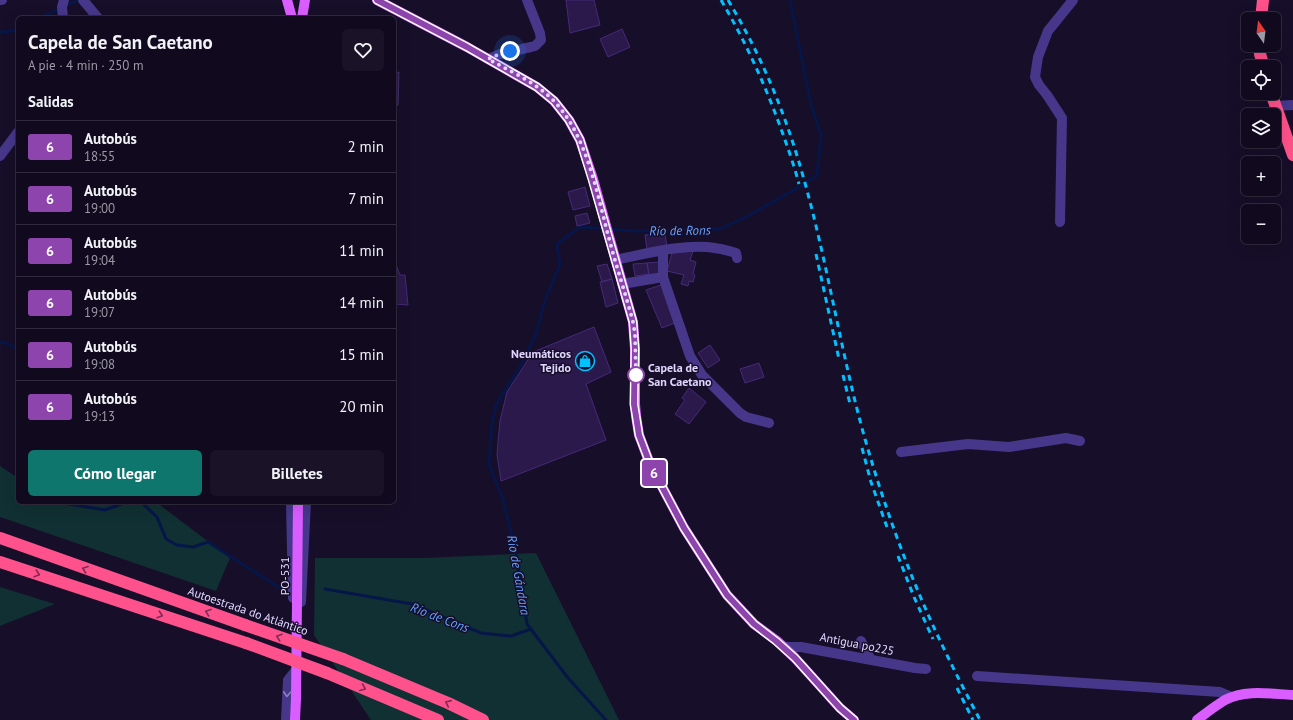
<!DOCTYPE html>
<html lang="es">
<head>
<meta charset="utf-8">
<style>
  :root { --surface:#110a1f; --page:#1a1328; --text:#f1f3f6; --muted:#9c9aa4; --line:#302b3d; --accent:#0f766e }
  body { margin:0; font-family:"PT Sans",sans-serif; background:var(--page); color:var(--text); height:100vh; display:flex; flex-direction:column; font-size:15px; white-space:nowrap }
  * { box-sizing:border-box; margin:0 }
  p { font-size:13px; color:var(--muted) }
  .icon { flex:none; width:22px; height:22px; fill:none; stroke:currentColor; stroke-width:2; stroke-linecap:round; stroke-linejoin:round }
  .map { position:relative; flex:1; overflow:hidden }
  .details { position:absolute; left:16px; top:16px; width:380px; height:488px; display:flex; flex-direction:column; background:var(--surface); border-radius:6px; box-shadow:0 4px 16px #0002,0 0 0 1px var(--line) }
  .details>* { flex:none }
  .badge { padding:0 8px; border-radius:3px; font-size:14px; line-height:26px }
  .needle { width:26px; rotate:346deg }
  .controls { position:absolute; left:1241px; top:12px; display:grid; gap:8px }
  .controls a { display:grid; place-items:center; width:40px; height:40px; border-radius:6px; background:var(--surface); box-shadow:0 4px 16px #0002,0 0 0 1px var(--line); font-size:20px }
  .you { position:absolute; width:20px; height:20px; margin:-10px; border:3px solid #fff; border-radius:50%; background:#1a73e8; box-shadow:0 0 0 6px #1a73e833 }
  .map>.badge { position:absolute; translate:-50% -50%; box-shadow:0 0 0 2px #fff }
  h2 { padding:0 12px; font-size:15px; line-height:36px }
  .round { display:grid; place-items:center; flex:none; width:42px; height:42px; border-radius:6px; background:var(--page) }
  .head { display:flex; align-items:center; justify-content:space-between; height:68px; padding:0 12px }
  h1 { font-size:19px; font-weight:800; line-height:30px }
  .primary-button { display:flex; gap:8px; margin-top:auto; padding:8px 12px }
  .primary-button a { flex:1; height:46px; border-radius:6px; background:var(--accent); color:#fff; font-size:16px; font-weight:800; line-height:46px; text-align:center }
  .primary-button a+a { background:var(--page); color:var(--text) }
  ul { padding:0; list-style:none }
  li { display:flex; align-items:center; gap:12px; height:52px; padding:0 12px; border-top:1px solid var(--line) }
  li div { flex:1 }
  li b { display:block; font-size:15px }
  li em { font-style:normal }
  li .badge { min-width:44px; font-weight:700; text-align:center }
  .map>svg:first-child { display:block }
  .green { fill:#113033 }
  .lines { fill:none; stroke-linecap:round; stroke-linejoin:round }
  .stream { stroke:#071649; stroke-width:3 }
  .building { fill:#2b194b; stroke:#452a78 }
  .minor { stroke:#46378a; stroke-width:10 }
  .major { stroke:#da5dff; stroke-width:10 }
  .highway { stroke:#ff518b; stroke-width:12 }
  .rail { stroke:#02c1ff; stroke-width:3; stroke-dasharray:6 5; stroke-linecap:butt }
  .highway-bridge { stroke:#ff518b; stroke-width:12 }
  .oneway { stroke:#7f2c55 }
  .oneway2 { stroke:#8c7fbf }
  .line-casing { stroke:#fff; stroke-width:9 }
  .line { stroke:#8e44ad; stroke-width:6 }
  .walk { stroke:#e1d6ff; stroke-width:4; stroke-dasharray:0 7.2 }
  .stop-dot { fill:#fff; stroke:#8e44ad; stroke-width:2 }
  .labels { text-anchor:middle; stroke-width:3; stroke-linejoin:round; paint-order:stroke }
  .poi-label { font-size:12px; font-weight:bold; fill:#e1d6ff; stroke:#170e29; text-anchor:end }
  .stop-label { font-size:12px; font-weight:bold; fill:#e1d6ff; stroke:#170e29; text-anchor:start }
  .street-label { font-size:12px; fill:#e1d6ff; stroke:#170e29 }
  .water-label { font-size:13px; font-style:italic; fill:#64a1ff; stroke:#170e29 }
</style>
</head>
<body>
<div class="map">
<svg width="1293" height="720" viewBox="0 0 1293 720">
  <rect width="100%" height="100%" fill="#170e29"/>
  <path class="green" d="M 0,466 L 18,478 L 18,502 L 156,502 L 230,558 L 216,591 L 0,517 Z
    M 536,553 L 619,720 L 371,720 L 314,635 L 315,558 L 425,558 Z
    M 0,587 L 55,604 L 0,626 Z"/>
  <g class="lines">
    <path class="stream" d="M 40,18 L 78,0 L 80,2
      M 0,32 L 12,31 L 18,28
      M 0,342 L 7,343 L 18,349
      M 57,502 L 105,510 L 127,502
      M 141,502 L 157,517 L 166,539 L 177,545 L 193,547 L 208,542 L 280,588
      M 325,589 L 412,604 L 481,633 L 511,636 L 531,629
      M 606,720 L 568,678 L 527,624 L 515,547 L 503,500 L 489,464 L 492,424 L 496,405 L 521,365 L 535,337 L 545,300 L 560,265 L 557,244 L 580,227 L 638,231 L 720,229 L 748,216 L 801,186 L 817,175 L 821,135 L 811,105 L 790,0"/>
  </g>
  <path class="building" d="M 566,0 L 594,0 L 600,25 L 570,33 Z
    M 622,29 L 630,47 L 608,57 L 600,39 Z
    M 399,72 L 398,105 L 394,106 L 394,73 Z
    M 585,187 L 590,206 L 573,210 L 568,192 Z
    M 587,213 L 590,223 L 577,226 L 575,216 Z
    M 665,233 L 667,248 L 647,250 L 645,235 Z
    M 693,251 L 690,260 L 696,262 L 693,274 L 695,275 L 693,282 L 689,281 L 688,286 L 681,284 L 684,275 L 667,271 L 672,253 Z
    M 394,260 L 400,275 L 405,275 L 408,305 L 394,304 Z
    M 660,262 L 661,276 L 649,276 L 647,263 Z
    M 647,263 L 649,274 L 635,276 L 633,264 Z
    M 607,264 L 612,279 L 602,282 L 597,266 Z
    M 612,279 L 618,303 L 606,307 L 600,282 Z
    M 661,285 L 675,323 L 662,328 L 646,290 Z
    M 594,327 L 611,372 L 586,384 L 606,440 L 501,481 L 497,455 L 498,442 L 500,421 L 507,392 L 533,352 Z
    M 710,345 L 720,360 L 708,368 L 698,353 Z
    M 759,363 L 764,377 L 745,383 L 740,369 Z
    M 689,388 L 706,402 L 689,424 L 675,414 L 685,400 L 682,398 Z"/>
  <g class="lines">
    <path class="minor" d="M 0,0 L 2,0
      M 83,0 L 98,18
      M 63,18 L 62,7 L 64,0
      M 488,59 L 500,54 L 531,47 L 535,46 L 541,40 L 540,33 L 527,0
      M 1275,106 L 1293,105
      M 0,156 L 18,132
      M 1060,222 L 1062,118 L 1047,95 L 1039,85 L 1035,77 L 1038,57 L 1048,31 L 1073,0
      M 663,251 L 663,277 L 690,356 L 702,375 L 740,413 L 746,417 L 769,423
      M 615,260 C 645,254 685,243 715,248 C 722,249 729,251 736,253 L 737,258
      M 622,284 L 663,277
      M 901,452 L 968,444 L 1009,447 L 1066,438 L 1080,441
      M 291,502 L 293,598
      M 301,602 L 306,502
      M 861,641 L 871,660
      M 784,647 L 801,647 L 915,668 L 926,669
      M 977,676 L 1220,692 L 1232,697
      M 286,720 L 288,680 L 296,670"/>
    <path class="major" d="M 287,0 L 292,18
      M 377,0 L 467,47 L 537,87 L 554,101 L 569,120 L 580,140 L 593,179 L 633,322 L 635,349 L 635,404 L 636,416 L 639,435 L 650,464 L 684,528 L 727,595 L 754,624 L 777,641 L 795,658 L 840,708 L 854,720
      M 302,18 L 305,0
      M 295,720 L 296,699 L 298,502
      M 1197,720 C 1206,713 1215,706 1225,700 C 1246,689 1271,694 1293,695"/>
    <path class="highway" d="M 1261,19 L 1263,0
      M 1260,45 L 1260,54 L 1264,67
      M 1271,93 L 1293,155
      M 0,538 L 245,625
      M 0,562 L 246,643
      M 343,659 L 448,703 L 483,720
      M 327,673 L 438,720"/>
    <path class="rail" d="M 721,0 C 747,44 768,91 785,140 C 790,154 795,169 799,184
      M 728,0 C 760,53 784,110 801,169 C 827,258 840,350 865,439 C 886,512 912,583 945,651 C 956,674 968,697 980,720
      M 816,254 L 839,359
      M 843,375 L 850,404
      M 862,448 L 871,482 L 888,530
      M 898,556 L 914,597 L 933,639
      M 957,688 L 973,720"/>
    <path class="highway-bridge" d="M 245,625 L 343,659
      M 246,643 L 327,673"/>
  </g>
  <defs><path id="oneway-chevron" d="M-2-3.5L2.5 0L-2 3.5" fill="none" stroke-width="1.6" stroke-linecap="round" stroke-linejoin="round"/></defs>
  <g class="oneway">
    <use href="#oneway-chevron" transform="translate(85 569) rotate(-160)"/>
    <use href="#oneway-chevron" transform="translate(37 574) rotate(18)"/>
    <use href="#oneway-chevron" transform="translate(208 612) rotate(-160)"/>
    <use href="#oneway-chevron" transform="translate(160 615) rotate(18)"/>
    <use href="#oneway-chevron" transform="translate(279 637) rotate(-161)"/>
    <use href="#oneway-chevron" transform="translate(363 688) rotate(23)"/>
    <use href="#oneway-chevron" transform="translate(448 703) rotate(-156)"/>
  </g>
  <use class="oneway2" href="#oneway-chevron" transform="translate(287 694) rotate(93)"/>
  <g class="lines">
    <g class="line-casing">
      <path id="line" d="M 377,0 L 467,47 L 537,87 L 554,101 L 569,120 L 580,140 L 592,179 L 633,322 L 635,349 L 634,404 L 636,416 L 639,435 L 650,464 L 684,528 L 727,595 L 754,624 L 776,641 L 795,658 L 840,708 L 854,720"/>
    </g>
    <use href="#line" class="line"/>
    <path class="walk" d="M 510,51 L 500,54 L 488,59 C 510,71 535,82 553,100 C 588,136 597,195 610,242 C 617,269 626,295 633,322 L 635,334 L 636,375"/>
  </g>
  <defs>
    <g id="shop-ring" transform="scale(1)"><circle r="9.5" fill="#170e29" stroke="#02c1ff" stroke-width="1.5"/><path d="M-5-2.5h2.3a2.7 3.5 0 0 1 5.4 0H5L5.5 6h-11ZM-1.5-2.5h3a1.5 2.3 0 0 0-3 0Z" fill="#02c1ff"/></g>
  </defs>
  <g fill-rule="evenodd">
    <use href="#shop-ring" x="585" y="361"/>
  </g>
  <circle class="stop-dot" cx="636" cy="375" r="8"/>
  <g class="labels">
    <g class="poi-label">
      <text x="571" y="358">Neumáticos<tspan x="571" dy="14">Tejido</tspan></text>
    </g>
    <g class="stop-label">
      <text x="648" y="372">Capela de<tspan x="648" dy="14">San Caetano</tspan></text>
    </g>
    <g class="street-label">
      <text transform="translate(285 576) rotate(-90)" y="4">PO-531</text>
      <text transform="translate(248 611) rotate(19)" y="4">Autoestrada do Atlántico</text>
      <text transform="translate(857 644) rotate(11)" y="4">Antigua po225</text>
    </g>
    <g class="water-label">
      <text transform="translate(680 230) rotate(-1)" y="5">Río de Rons</text>
      <text transform="translate(519 575) rotate(80)" y="5">Río de Gándara</text>
      <text transform="translate(440 617) rotate(21)" y="5">Río de Cons</text>
    </g>
  </g>
</svg>
<div class="controls">
<a><svg class="needle" viewBox="-14 -14 28 28"><path d="M0-13l5 13h-10z" fill="#e53935"/><path d="M0 13l5-13h-10z" fill="#9c9aa4"/></svg></a>
<a><svg class="icon" aria-label="locate" viewBox="0 0 24 24"><circle cx="12" cy="12" r="6"/><path d="M12 2v4M12 18v4M2 12h4M18 12h4"/></svg></a>
<a><svg class="icon" aria-label="layers" viewBox="0 0 24 24"><path d="M12 4l9 5-9 5-9-5zM3 14l9 5 9-5"/></svg></a>
<a>+</a>
<a>−</a>
</div>
<div class="you" style="left:510px;top:51px"></div>
<b class="badge" style="left:654px;top:473px;background:#8e44ad;color:#fff">6</b>
<section class="details">
<div class="head"><div><h1>Capela de San Caetano</h1><p>A pie · 4 min · 250 m</p></div><a class="round"><svg class="icon" aria-label="heart" viewBox="0 0 24 24"><path d="M12 20l-8-8c-3-5 5-10 8-4 3-6 11-1 8 4z"/></svg></a></div>
<h2>Salidas</h2>
<ul>
<li><span class="badge" style="background:#8e44ad;color:#fff">6</span><div><b>Autobús</b><p>18:55</p></div><em>2 min</em></li>
<li><span class="badge" style="background:#8e44ad;color:#fff">6</span><div><b>Autobús</b><p>19:00</p></div><em>7 min</em></li>
<li><span class="badge" style="background:#8e44ad;color:#fff">6</span><div><b>Autobús</b><p>19:04</p></div><em>11 min</em></li>
<li><span class="badge" style="background:#8e44ad;color:#fff">6</span><div><b>Autobús</b><p>19:07</p></div><em>14 min</em></li>
<li><span class="badge" style="background:#8e44ad;color:#fff">6</span><div><b>Autobús</b><p>19:08</p></div><em>15 min</em></li>
<li><span class="badge" style="background:#8e44ad;color:#fff">6</span><div><b>Autobús</b><p>19:13</p></div><em>20 min</em></li>
</ul>
<div class="primary-button"><a>Cómo llegar</a><a>Billetes</a></div>
</section>
</div>
</body>
</html>
